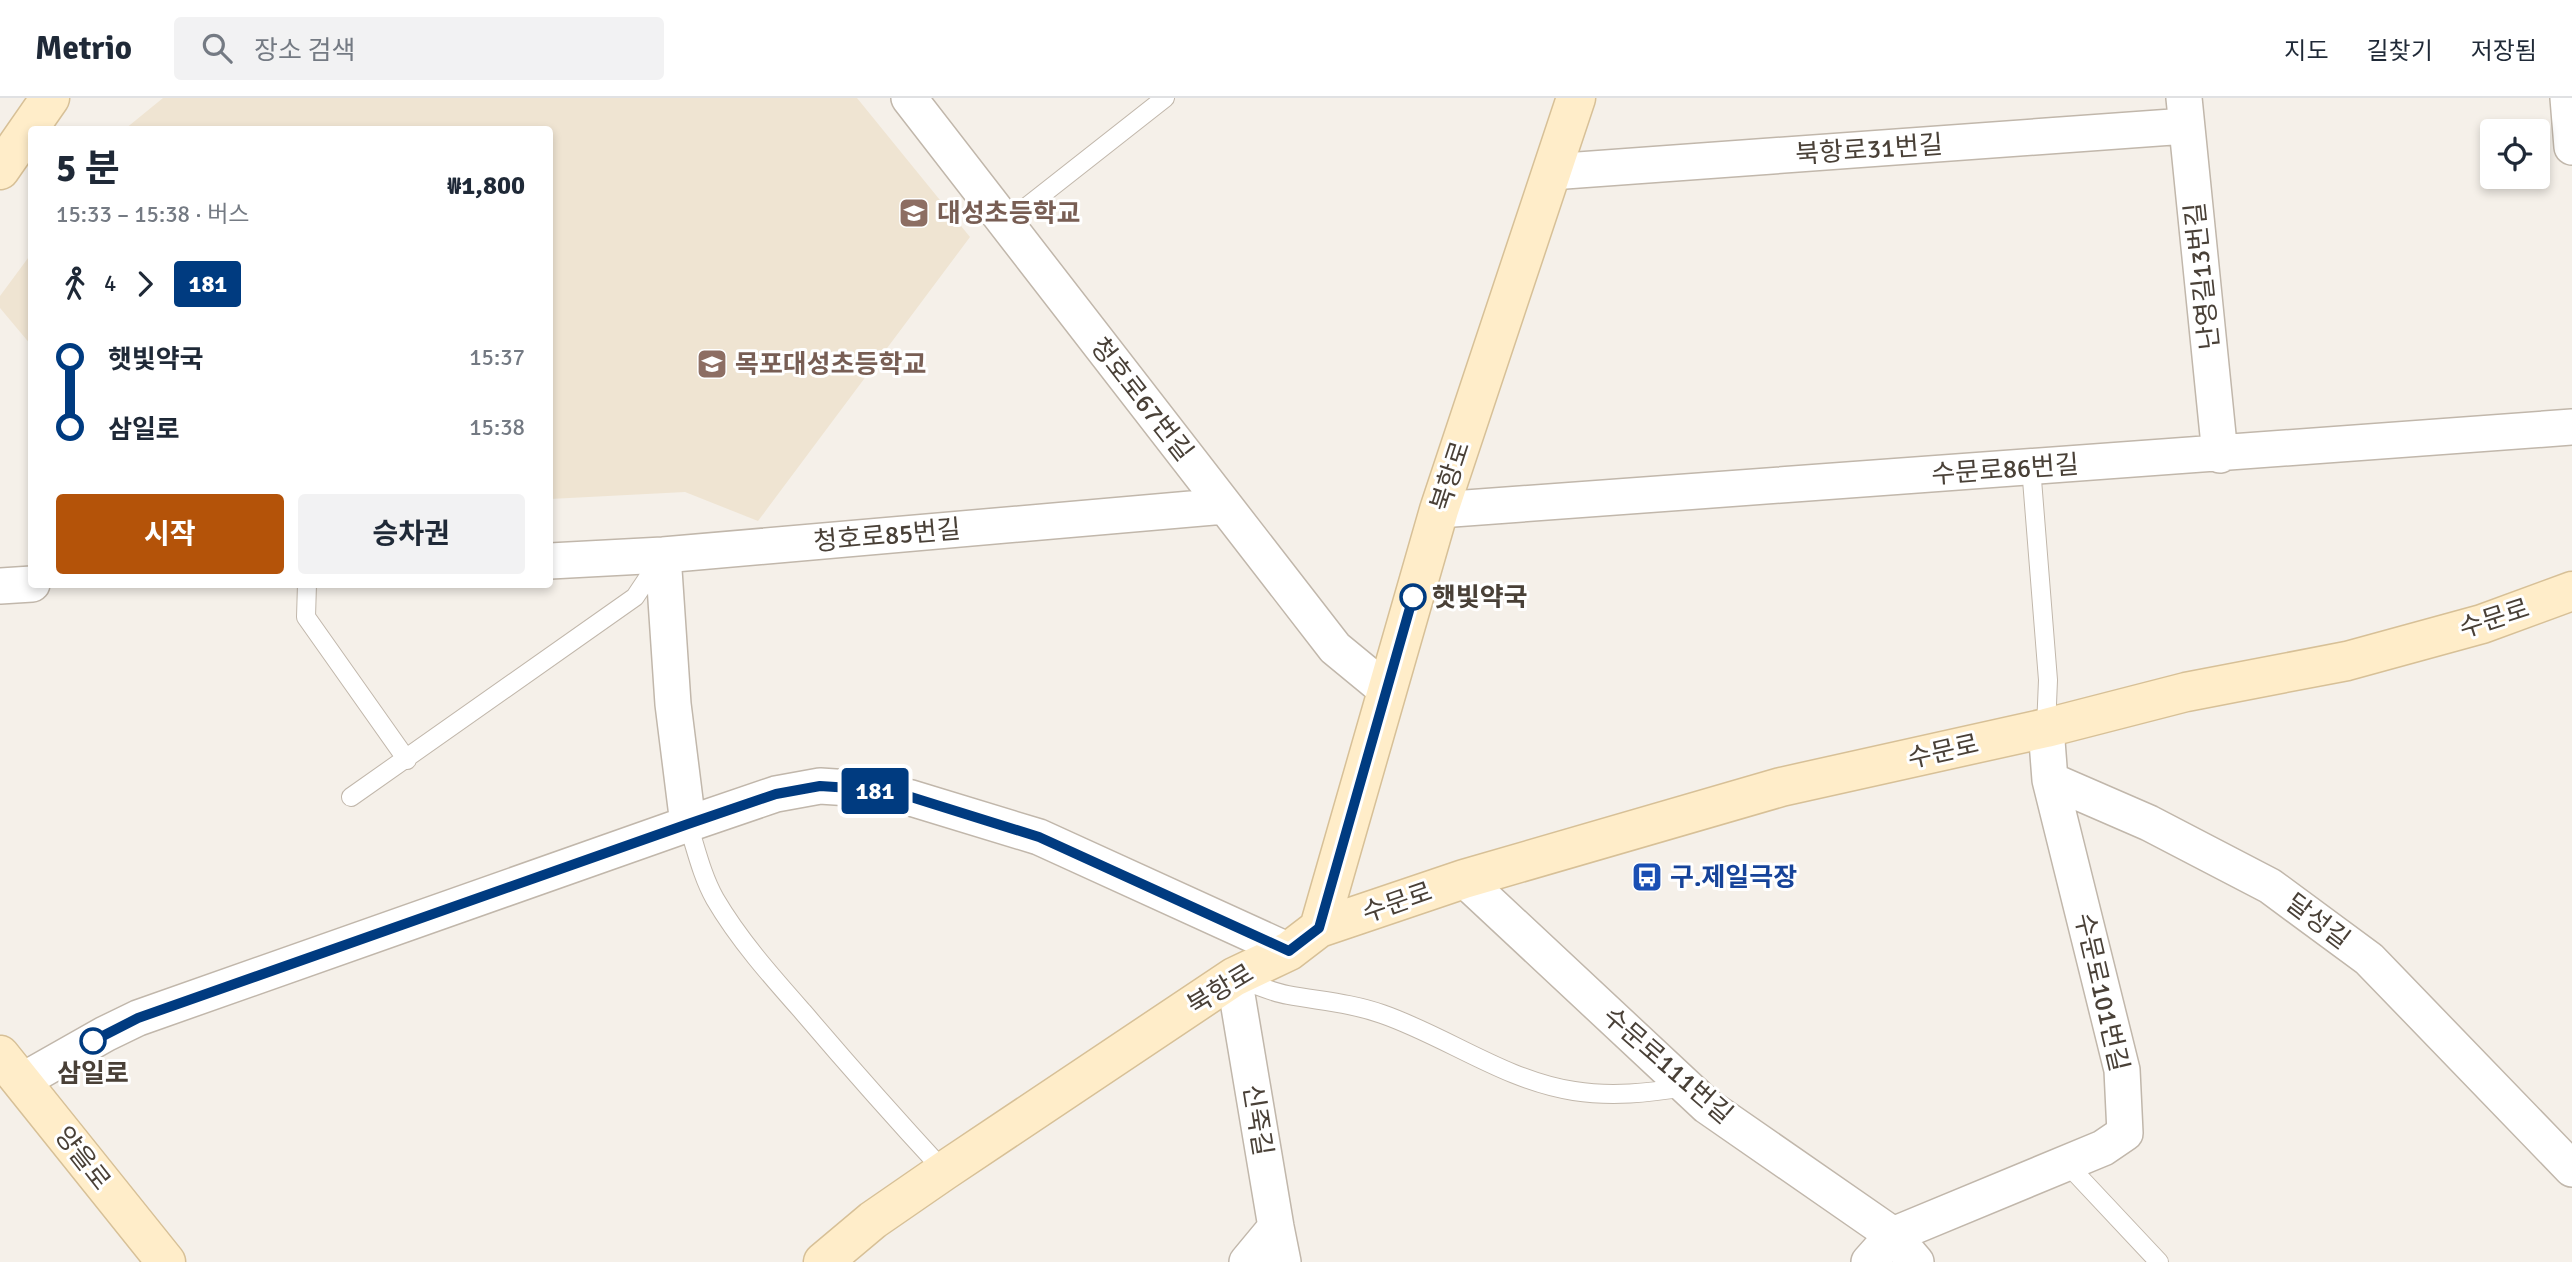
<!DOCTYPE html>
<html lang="ko">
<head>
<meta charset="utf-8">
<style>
  :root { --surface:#fff; --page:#f2f2f3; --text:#1f2937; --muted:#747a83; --line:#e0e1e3; --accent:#b45309 }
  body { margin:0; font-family:Signika,"Noto Sans KR",sans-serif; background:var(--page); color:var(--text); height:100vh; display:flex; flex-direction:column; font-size:26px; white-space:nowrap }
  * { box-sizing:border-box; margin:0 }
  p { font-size:23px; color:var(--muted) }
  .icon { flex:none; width:38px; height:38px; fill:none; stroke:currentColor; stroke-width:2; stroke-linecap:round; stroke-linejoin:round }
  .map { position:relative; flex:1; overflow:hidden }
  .drawer { position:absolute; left:28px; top:28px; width:525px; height:462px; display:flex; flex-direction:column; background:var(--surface); border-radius:7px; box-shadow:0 4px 10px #0003 }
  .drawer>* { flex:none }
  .badge { padding:0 14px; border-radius:5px; font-size:24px; line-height:46px }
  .controls { position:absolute; left:2480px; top:21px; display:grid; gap:14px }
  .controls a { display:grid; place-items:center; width:70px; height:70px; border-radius:7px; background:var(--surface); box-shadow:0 4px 10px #0003; font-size:35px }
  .map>.badge { position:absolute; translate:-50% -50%; box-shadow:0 0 0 4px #fff }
  .legs { display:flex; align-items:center; gap:10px; height:77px; padding:0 28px; font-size:23px }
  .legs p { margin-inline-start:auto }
  .head { display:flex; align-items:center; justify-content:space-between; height:119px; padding:0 28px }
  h1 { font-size:38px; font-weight:700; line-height:52px }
  .button { display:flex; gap:14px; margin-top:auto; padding:14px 28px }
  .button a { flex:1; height:80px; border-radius:7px; background:var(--accent); color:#fff; font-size:28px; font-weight:700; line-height:80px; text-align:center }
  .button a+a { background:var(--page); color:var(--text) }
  ul { padding:0 28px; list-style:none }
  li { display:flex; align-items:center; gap:24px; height:70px; font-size:26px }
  li i { display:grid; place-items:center; width:10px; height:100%; margin:0 9px; background:currentColor }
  li i::after { content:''; width:18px; height:18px; margin:-9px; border:5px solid; border-radius:50%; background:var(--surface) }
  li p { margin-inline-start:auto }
  li:first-child i { background:linear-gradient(#0000 50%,currentColor 0) }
  li:last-child i { background:linear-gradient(currentColor 50%,#0000 0) }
  header { display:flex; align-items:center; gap:42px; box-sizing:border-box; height:98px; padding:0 35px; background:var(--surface); border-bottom:2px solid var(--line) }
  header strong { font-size:33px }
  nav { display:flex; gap:38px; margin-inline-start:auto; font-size:24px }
  .search { width:490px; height:63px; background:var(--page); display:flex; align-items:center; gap:18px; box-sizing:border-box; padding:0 24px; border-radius:7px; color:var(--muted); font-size:26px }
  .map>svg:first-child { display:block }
  .education { fill:#efe4d2 }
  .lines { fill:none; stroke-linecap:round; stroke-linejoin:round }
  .lane-casing { stroke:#c1b7ab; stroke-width:20 }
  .street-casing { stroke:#c1b7ab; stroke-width:38 }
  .secondary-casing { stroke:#d7c097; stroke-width:41 }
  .lane { stroke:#fff; stroke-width:18 }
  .street { stroke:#fff; stroke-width:35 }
  .secondary { stroke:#ffedc9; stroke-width:38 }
  .line-1-casing { stroke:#fff; stroke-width:16 }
  .line-1 { stroke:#003b80; stroke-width:10 }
  .stop-1-dot { fill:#fff; stroke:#003b80; stroke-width:3.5 }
  .labels { text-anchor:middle; stroke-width:6; stroke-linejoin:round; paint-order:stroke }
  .street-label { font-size:26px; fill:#494037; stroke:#fff }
  .education-label { font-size:26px; font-weight:bold; fill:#785e54; stroke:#fff; text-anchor:start }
  .stop-label { font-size:26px; font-weight:bold; fill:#494037; stroke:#fff; text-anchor:start }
  .transit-label { font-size:26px; font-weight:bold; fill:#164399; stroke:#fff; text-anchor:start }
</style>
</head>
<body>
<header>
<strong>Metrio</strong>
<div class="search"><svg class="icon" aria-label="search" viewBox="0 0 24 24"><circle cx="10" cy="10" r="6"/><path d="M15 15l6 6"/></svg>장소 검색</div>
<nav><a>지도</a><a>길찾기</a><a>저장됨</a></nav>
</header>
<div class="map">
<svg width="2572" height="1164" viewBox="0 0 2572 1164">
  <rect width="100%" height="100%" fill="#f5f0e9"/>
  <path class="education" d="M 163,0 L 857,0 L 970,139 L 758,423 L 685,394 L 550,401 L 550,32 L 125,31 Z
    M 31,156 L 31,247 L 0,210 L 0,198 Z"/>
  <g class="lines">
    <g class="lane-casing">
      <path id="lane" d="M 1006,125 L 1165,0
        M 2031,369 L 2048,582 L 2046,630
        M 307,486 L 306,519 L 407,662
        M 351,699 L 635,499 L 659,463
        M 688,726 C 696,751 702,778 715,801 C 739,842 772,879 803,914 C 849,968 896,1021 944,1073
        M 1237,880 C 1254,886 1271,894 1288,897 C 1320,903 1351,905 1382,916 C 1446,938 1506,983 1574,993 C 1612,999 1648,995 1685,989
        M 2067,1066 L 2159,1164"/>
    </g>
    <g class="street-casing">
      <path id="street" d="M 909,0 L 1335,550 L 1386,592
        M 2184,0 L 2220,357
        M 2568,0 L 2572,49
        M 1551,74 L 2186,28
        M 1439,412 L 2572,329
        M 663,457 L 673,606 L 688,726
        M 550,463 L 663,457 L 1225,408
        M 0,488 L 32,486
        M 2046,630 L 2050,682 L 2149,725 L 2270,788 L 2369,861 L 2572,1071
        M 1464,781 L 1707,1008 L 1893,1137 L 1916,1164
        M 1234,879 L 1276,1129 L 1283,1164
        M 22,983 L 105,936 L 138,920 L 688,726 L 776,696 L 820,688 L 866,691 L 911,700 L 1039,739 L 1289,853
        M 1247,1164 L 1276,1129
        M 1869,1164 L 1893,1137 L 2103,1050 L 2125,1035 L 2122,972 L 2050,682"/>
    </g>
    <g class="secondary-casing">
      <path id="secondary" d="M 0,72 L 50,0
        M 1319,830 L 1464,781 L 1781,689 L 2046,630 L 2186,594 L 2347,563 L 2482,526 L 2572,493
        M 0,957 L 166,1164
        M 823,1164 L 873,1122 L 944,1073 L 1234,879 L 1289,853 L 1319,830 L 1439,412 L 1576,0"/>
    </g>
    <use href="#lane" class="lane"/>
    <use href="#street" class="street"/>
    <use href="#secondary" class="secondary"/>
  </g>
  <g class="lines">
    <g class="line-1-casing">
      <path id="line-1" d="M 93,943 L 138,920 L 688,726 L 776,696 L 820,688 L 866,691 L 911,699 L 1039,739 L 1289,853 L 1319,830 L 1413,499"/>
    </g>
    <use href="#line-1" class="line-1"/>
  </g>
  <defs>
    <g id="school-square" transform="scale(1.575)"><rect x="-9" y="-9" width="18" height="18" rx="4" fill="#8d6e63" stroke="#fff"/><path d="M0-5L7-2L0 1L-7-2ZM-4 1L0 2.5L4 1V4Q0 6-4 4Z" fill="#fff"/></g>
    <g id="bus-square" transform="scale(1.575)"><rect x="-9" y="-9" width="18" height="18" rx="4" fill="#1a4fb4" stroke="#fff"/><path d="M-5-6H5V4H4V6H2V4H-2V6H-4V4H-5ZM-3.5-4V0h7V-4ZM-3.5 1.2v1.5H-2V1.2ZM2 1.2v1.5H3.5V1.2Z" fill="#fff"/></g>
  </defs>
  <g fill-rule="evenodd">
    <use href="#school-square" x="914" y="115"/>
    <use href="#school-square" x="712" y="266"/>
    <use href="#bus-square" x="1647" y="779"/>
  </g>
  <g class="stop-1-dot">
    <circle cx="1413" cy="499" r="12"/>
    <circle cx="93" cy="943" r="12"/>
  </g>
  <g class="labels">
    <g class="street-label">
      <text transform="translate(1869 51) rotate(-4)" y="9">북항로31번길</text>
      <text transform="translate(2202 178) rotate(-96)" y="9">난영길13번길</text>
      <text transform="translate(1142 301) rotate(52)" y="9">청호로67번길</text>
      <text transform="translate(2005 371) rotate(-4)" y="9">수문로86번길</text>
      <text transform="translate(1450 378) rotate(-72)" y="9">북항로</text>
      <text transform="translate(887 437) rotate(-5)" y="9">청호로85번길</text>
      <text transform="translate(2494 520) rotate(-18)" y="9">수문로</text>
      <text transform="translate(1943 653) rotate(-13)" y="9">수문로</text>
      <text transform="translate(1397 804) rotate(-19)" y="9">수문로</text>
      <text transform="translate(2318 823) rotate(37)" y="9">달성길</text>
      <text transform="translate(1220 891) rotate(-31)" y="9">북항로</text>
      <text transform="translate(2102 894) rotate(77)" y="9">수문로101번길</text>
      <text transform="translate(1668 967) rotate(41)" y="9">수문로111번길</text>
      <text transform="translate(1258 1022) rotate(81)" y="9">신죽길</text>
      <text transform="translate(83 1060) rotate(52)" y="9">양을로</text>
    </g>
    <g class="education-label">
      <text x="937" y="124">대성초등학교</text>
      <text x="735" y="275">목포대성초등학교</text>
    </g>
    <g class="stop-label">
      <text x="1432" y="508">햇빛약국</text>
      <text x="93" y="984" text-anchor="middle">삼일로</text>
    </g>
    <g class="transit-label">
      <text x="1670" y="788">구.제일극장</text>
    </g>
  </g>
</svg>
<div class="controls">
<a><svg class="icon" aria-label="locate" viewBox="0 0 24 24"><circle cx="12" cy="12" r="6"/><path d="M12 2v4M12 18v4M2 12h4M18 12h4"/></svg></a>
</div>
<b class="badge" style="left:875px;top:693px;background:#003b80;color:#fff">181</b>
<section class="drawer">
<div class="head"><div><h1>5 분</h1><p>15:33 – 15:38 · 버스</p></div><b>₩1,800</b></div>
<div class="legs"><svg class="icon" aria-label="walk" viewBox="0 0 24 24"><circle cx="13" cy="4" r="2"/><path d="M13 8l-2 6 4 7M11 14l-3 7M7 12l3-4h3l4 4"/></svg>4<svg class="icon" aria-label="forward" viewBox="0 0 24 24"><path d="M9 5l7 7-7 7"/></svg><b class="badge" style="background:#003b80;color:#fff">181</b></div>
<ul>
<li><i style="color:#003b80"></i><b>햇빛약국</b><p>15:37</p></li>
<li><i style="color:#003b80"></i><b>삼일로</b><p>15:38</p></li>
</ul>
<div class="button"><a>시작</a><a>승차권</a></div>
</section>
</div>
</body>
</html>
